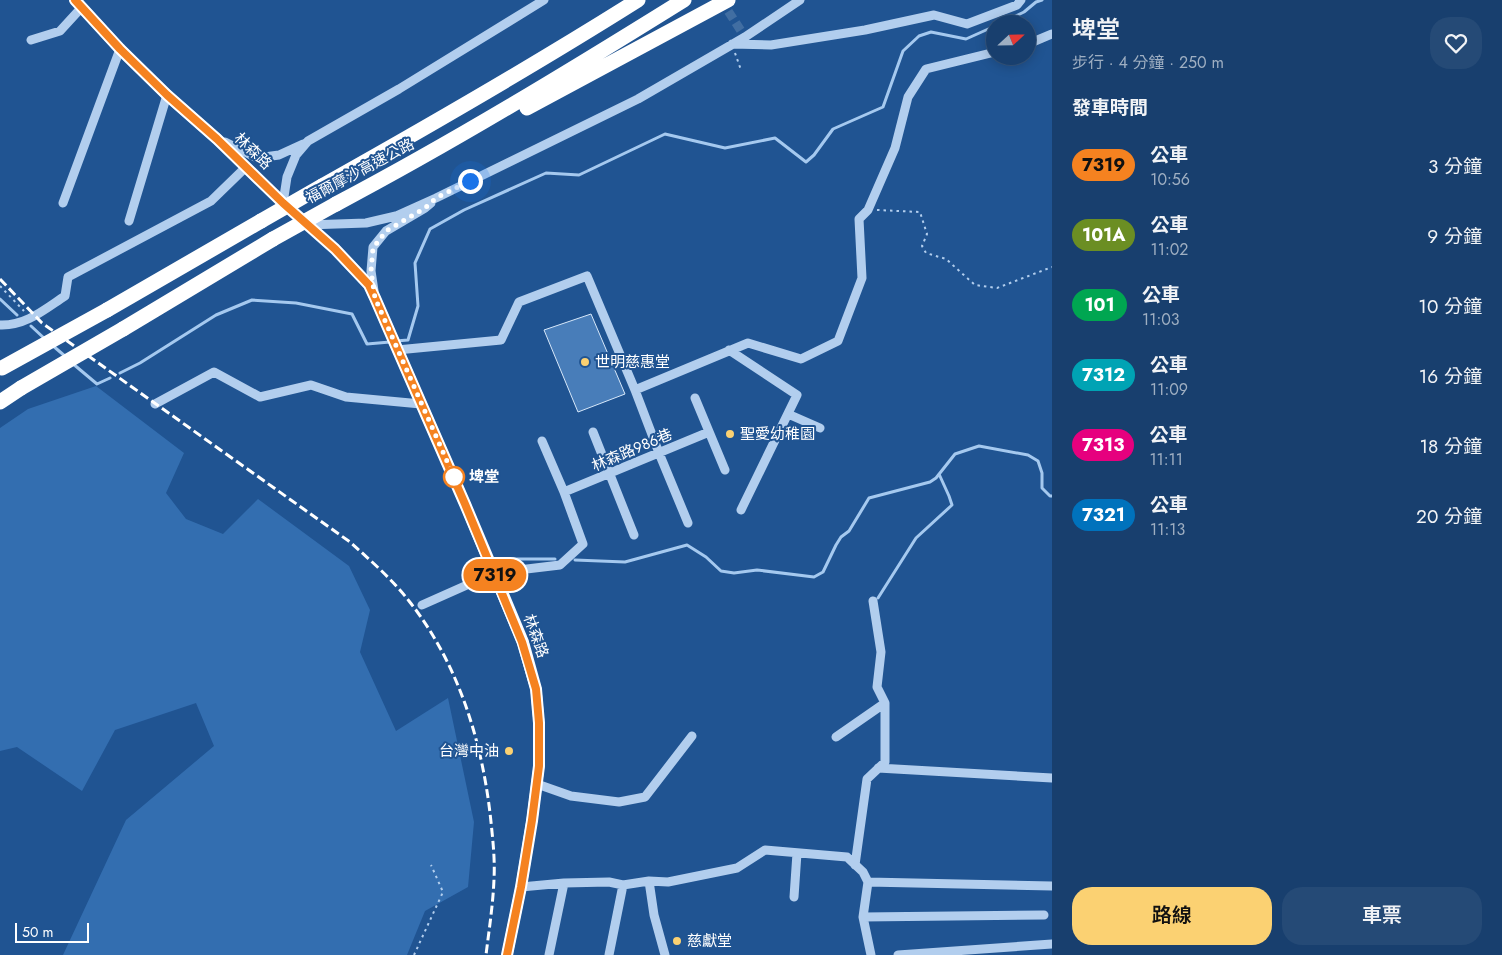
<!DOCTYPE html>
<html lang="zh-TW">
<head>
<meta charset="utf-8">
<style>
  :root { --surface:#183f6e; --page:#254a76; --text:#f1f3f6; --muted:#9fafc2; --line:#365881; --accent:#fbd172 }
  body { margin:0; font-family:Jost,"Noto Sans TC",sans-serif; background:var(--page); color:var(--text); height:100vh; display:flex; flex-direction:column; font-size:19px; white-space:nowrap }
  * { box-sizing:border-box; margin:0 }
  p { font-size:16px; color:var(--muted) }
  .icon { flex:none; width:28px; height:28px; fill:none; stroke:currentColor; stroke-width:2; stroke-linecap:round; stroke-linejoin:round }
  .map { position:relative; flex:1; overflow:hidden }
  .sheet { display:flex; flex-direction:column; background:var(--surface); width:450px }
  .sheet>* { flex:none }
  .badge { padding:0 10px; border-radius:16px; font-size:18px; line-height:32px }
  .needle { width:32px; rotate:68deg }
  .fabs { position:absolute; left:986px; top:15px; display:grid; gap:10px }
  .fabs a { display:grid; place-items:center; width:50px; height:50px; border-radius:50%; background:var(--surface); box-shadow:0 2px 12px #0003,0 0 0 1px var(--line); font-size:25px }
  .scale { position:absolute; left:15px; bottom:12px; width:74px; box-sizing:border-box; padding-left:5px; border:2px solid #fff; border-top:0; font-size:14px; line-height:18px; white-space:nowrap; color:#fff; -webkit-text-stroke:4px #205492; paint-order:stroke }
  .you { position:absolute; width:25px; height:25px; margin:-12px; border:4px solid #fff; border-radius:50%; background:#1a73e8; box-shadow:0 0 0 8px #1a73e833 }
  .map>.badge { position:absolute; translate:-50% -50%; box-shadow:0 0 0 2px #fff }
  h2 { padding:0 20px; font-size:19px; line-height:45px }
  .round { display:grid; place-items:center; flex:none; width:52px; height:52px; border-radius:20px; background:var(--page) }
  .overview { display:flex; align-items:center; justify-content:space-between; height:85px; padding:0 20px }
  h1 { font-size:24px; font-weight:600; line-height:38px }
  .button { display:flex; gap:10px; margin-top:auto; padding:10px 20px }
  .button a { flex:1; height:58px; border-radius:20px; background:var(--accent); color:#111; font-size:20px; font-weight:600; line-height:58px; text-align:center }
  .button a+a { background:var(--page); color:var(--text) }
  ul { padding:0; list-style:none }
  li { display:flex; align-items:center; gap:15px; height:70px; padding:0 20px }
  li div { flex:1 }
  li b { display:block; font-size:19px }
  li em { font-style:normal }
  li .badge { min-width:55px; font-weight:700; text-align:center }
  main { display:flex; flex:1; min-height:0 }
  .map>svg:first-child { display:block }
  .green { fill:#336eb0 }
  .lines { fill:none; stroke-linecap:round; stroke-linejoin:round }
  .stream { stroke:#a5c9ef; stroke-width:3 }
  .building { fill:#487db9; stroke:#d7e8fa }
  .minor-tunnel { stroke:#416ea2; stroke-width:9; stroke-dasharray:9 4.5; stroke-linecap:butt }
  .path { stroke:#b2ceee; stroke-width:2; stroke-dasharray:2.5 4; stroke-linecap:butt }
  .minor { stroke:#b2ceee; stroke-width:9 }
  .major { stroke:#f8fbff; stroke-width:12 }
  .highway { stroke:#fff; stroke-width:15 }
  .rail { stroke:#fff; stroke-width:3; stroke-dasharray:9 4; stroke-linecap:butt }
  .highway-bridge { stroke:#fff; stroke-width:15 }
  .line-casing { stroke:#fff; stroke-width:11 }
  .line { stroke:#f58220; stroke-width:8 }
  .walk { stroke:#fff; stroke-width:5; stroke-dasharray:0 9 }
  .poi-dot { fill:#fbd172; stroke:#205492; stroke-width:2 }
  .stop-dot { fill:#fff; stroke:#f58220; stroke-width:2.5 }
  .labels { text-anchor:middle; stroke-width:4; stroke-linejoin:round; paint-order:stroke }
  .street-label { font-size:15px; fill:#fff; stroke:#205492 }
  .poi-label { font-size:15px; fill:#fff; stroke:#205492; text-anchor:start }
  .stop-label { font-size:15px; font-weight:bold; fill:#fff; stroke:#205492; text-anchor:start }
</style>
</head>
<body>
<main>
<div class="map">
<svg width="1052" height="955" viewBox="0 0 1052 955">
  <rect width="100%" height="100%" fill="#205492"/>
  <path class="green" d="M 96,386 L 184,453 L 166,493 L 186,519 L 223,534 L 258,499 L 349,566 L 370,610 L 360,652 L 396,731 L 448,698 L 474,822 L 468,887 L 425,911 L 407,955 L 63,955 L 126,820 L 214,746 L 196,703 L 115,730 L 82,791 L 17,747 L 0,751 L 0,428 L 28,409 Z"/>
  <g class="lines">
    <path class="stream" d="M 999,24 L 1024,12 L 1036,2 L 1042,0
      M 0,299 L 17,315
      M 31,326 L 45,339
      M 396,341 L 408,340 L 418,306 L 415,263 L 430,229 L 464,210 L 546,173 L 579,175 L 665,134 L 725,148 L 775,138 L 806,162 L 814,155 L 833,129 L 883,107 L 903,51 L 919,36 L 931,32 L 966,39 L 995,26
      M 52,345 L 66,357
      M 72,363 L 97,384 L 110,378
      M 120,373 L 140,363 L 216,315 L 252,300 L 296,303 L 352,314 L 367,344 L 390,342
      M 500,559 L 555,559
      M 575,560 L 625,562 L 687,545 L 706,557 L 721,571 L 734,573 L 757,570 L 814,577 L 823,572 L 836,545 L 841,537 L 849,531 L 869,498 L 930,482 L 936,478 L 955,454 L 979,446 L 1028,455 L 1038,461 L 1042,473 L 1042,488 L 1050,496 L 1052,496
      M 878,598 L 916,538 L 952,505 L 949,496 L 939,474"/>
  </g>
  <path class="building" d="M 591,314 L 625,394 L 578,412 L 544,330 Z"/>
  <g class="lines">
    <path class="minor-tunnel" d="M 721,0 L 745,37"/>
    <path class="path" d="M 735,53 L 741,70
      M 877,210 L 920,212 L 927,234 L 922,246 L 926,253 L 946,259 L 975,285 L 997,288 L 1052,267
      M 0,286 L 24,311
      M 414,955 L 443,892 L 431,865"/>
    <path class="minor" d="M 31,40 L 60,31 L 82,7
      M 732,44 L 771,45 L 865,30 L 934,15 L 967,24 L 1017,5 L 1021,0
      M 1028,44 L 1052,34
      M 225,142 L 257,158 L 279,155 L 303,144
      M 63,203 L 120,49
      M 283,203 L 287,177 L 296,155 L 308,141 L 399,89 L 544,0
      M 129,221 L 167,95
      M 307,225 L 366,223 L 396,216 L 436,198 L 638,99 L 745,37 L 800,0
      M 374,291 L 371,271 L 373,247 L 386,231 L 425,208 L 431,203
      M 0,325 C 26,326 45,309 65,296 L 68,277 L 211,201 L 246,167
      M 397,350 L 501,340 L 519,302 L 587,276 L 635,390 L 659,453 L 688,523
      M 729,350 L 797,395 L 741,510
      M 635,390 L 748,343 L 801,359 L 838,341 L 862,278 L 859,219 L 868,210 L 895,148 L 908,97 L 926,69 L 995,52
      M 695,398 L 725,470
      M 155,404 L 214,372 L 260,397 L 311,385 L 346,397 L 421,404
      M 788,414 L 820,428
      M 593,432 L 634,535
      M 564,492 L 709,432
      M 422,605 L 494,573 L 560,565 L 583,544 L 564,492 L 542,441
      M 836,737 L 885,703
      M 878,768 L 1052,778
      M 537,784 L 571,796 L 619,802 L 645,797 L 692,736
      M 855,865 L 867,779 L 885,762 L 885,703 L 877,687 L 881,652 L 873,601
      M 649,881 L 654,915 L 665,955
      M 868,882 L 1052,886
      M 521,887 L 564,883 L 609,882 L 623,885 L 649,881 L 668,882 L 737,868 L 765,850 L 847,857 L 863,872 L 868,882 L 863,917 L 871,955
      M 794,897 L 797,853
      M 863,917 L 1044,915
      M 549,955 L 564,883
      M 609,955 L 623,885
      M 898,955 L 1052,944"/>
    <path class="major" d="M 75,0 L 120,49 L 167,95 L 217,139 L 283,203 L 335,249 L 369,285 L 375,298 L 465,504 L 523,642 L 536,689 L 539,723 L 539,766 L 532,821 L 521,887 L 507,955"/>
    <path class="highway" d="M 527,108 L 728,0
      M 322,186 C 429,126 535,65 638,0
      M 336,204 C 455,141 570,71 684,0
      M 107,310 L 261,221
      M 123,329 L 273,239
      M 0,402 L 21,388"/>
    <path class="rail" d="M 0,279 L 42,323 L 350,542 C 370,560 392,579 409,601 C 459,664 483,744 491,822 C 493,841 495,860 494,879 C 493,905 489,930 486,955"/>
    <path class="highway-bridge" d="M 261,221 L 322,186
      M 273,239 L 336,204
      M 2,368 L 107,310
      M 21,388 L 123,329"/>
  </g>
  <g class="lines">
    <g class="line-casing">
      <path id="line" d="M 75,0 L 120,49 L 167,95 L 217,139 L 283,203 L 335,249 L 369,285 L 375,298 L 465,504 L 522,642 L 536,689 L 539,723 L 539,766 L 532,820 L 521,887 L 507,955"/>
    </g>
    <use href="#line" class="line"/>
    <path class="walk" d="M 454,477 L 375,298 L 371,271 L 373,248 L 380,239 L 386,231 L 425,208 L 436,198 L 470,181"/>
  </g>
  <g class="poi-dot">
    <circle cx="585" cy="362" r="5"/>
    <circle cx="730" cy="434" r="5"/>
    <circle cx="509" cy="751" r="5"/>
    <circle cx="677" cy="941" r="5"/>
  </g>
  <circle class="stop-dot" cx="454" cy="477" r="10"/>
  <g class="labels">
    <g class="street-label">
      <text transform="translate(253 151) rotate(44)" y="5">林森路</text>
      <text transform="translate(360 171) rotate(-28)" y="5">福爾摩沙高速公路</text>
      <text transform="translate(632 450) rotate(-23)" y="5">林森路986巷</text>
      <text transform="translate(536 636) rotate(70)" y="5">林森路</text>
    </g>
    <g class="poi-label">
      <text x="595" y="367">世明慈惠堂</text>
      <text x="740" y="439">聖愛幼稚園</text>
      <text x="499" y="756" text-anchor="end">台灣中油</text>
      <text x="687" y="946">慈獻堂</text>
    </g>
    <g class="stop-label">
      <text x="469" y="482">埤堂</text>
    </g>
  </g>
</svg>
<div class="fabs">
<a><svg class="needle" viewBox="-14 -14 28 28"><path d="M0-13l5 13h-10z" fill="#e53935"/><path d="M0 13l5-13h-10z" fill="#9fafc2"/></svg></a>
</div>
<div class="scale">50 m</div>
<div class="you" style="left:470px;top:181px"></div>
<b class="badge" style="left:495px;top:575px;background:#f58220;color:#111">7319</b>
</div>
<section class="sheet">
<div class="overview"><div><h1>埤堂</h1><p>步行 · 4 分鐘 · 250 m</p></div><a class="round"><svg class="icon" aria-label="heart" viewBox="0 0 24 24"><path d="M12 20l-8-8c-3-5 5-10 8-4 3-6 11-1 8 4z"/></svg></a></div>
<h2>發車時間</h2>
<ul>
<li><span class="badge" style="background:#f58220;color:#111">7319</span><div><b>公車</b><p>10:56</p></div><em>3 分鐘</em></li>
<li><span class="badge" style="background:#6b8e23;color:#fff">101A</span><div><b>公車</b><p>11:02</p></div><em>9 分鐘</em></li>
<li><span class="badge" style="background:#00a651;color:#fff">101</span><div><b>公車</b><p>11:03</p></div><em>10 分鐘</em></li>
<li><span class="badge" style="background:#00a3b4;color:#fff">7312</span><div><b>公車</b><p>11:09</p></div><em>16 分鐘</em></li>
<li><span class="badge" style="background:#e6007e;color:#fff">7313</span><div><b>公車</b><p>11:11</p></div><em>18 分鐘</em></li>
<li><span class="badge" style="background:#0072bc;color:#fff">7321</span><div><b>公車</b><p>11:13</p></div><em>20 分鐘</em></li>
</ul>
<div class="button"><a>路線</a><a>車票</a></div>
</section>
</main>
</body>
</html>
